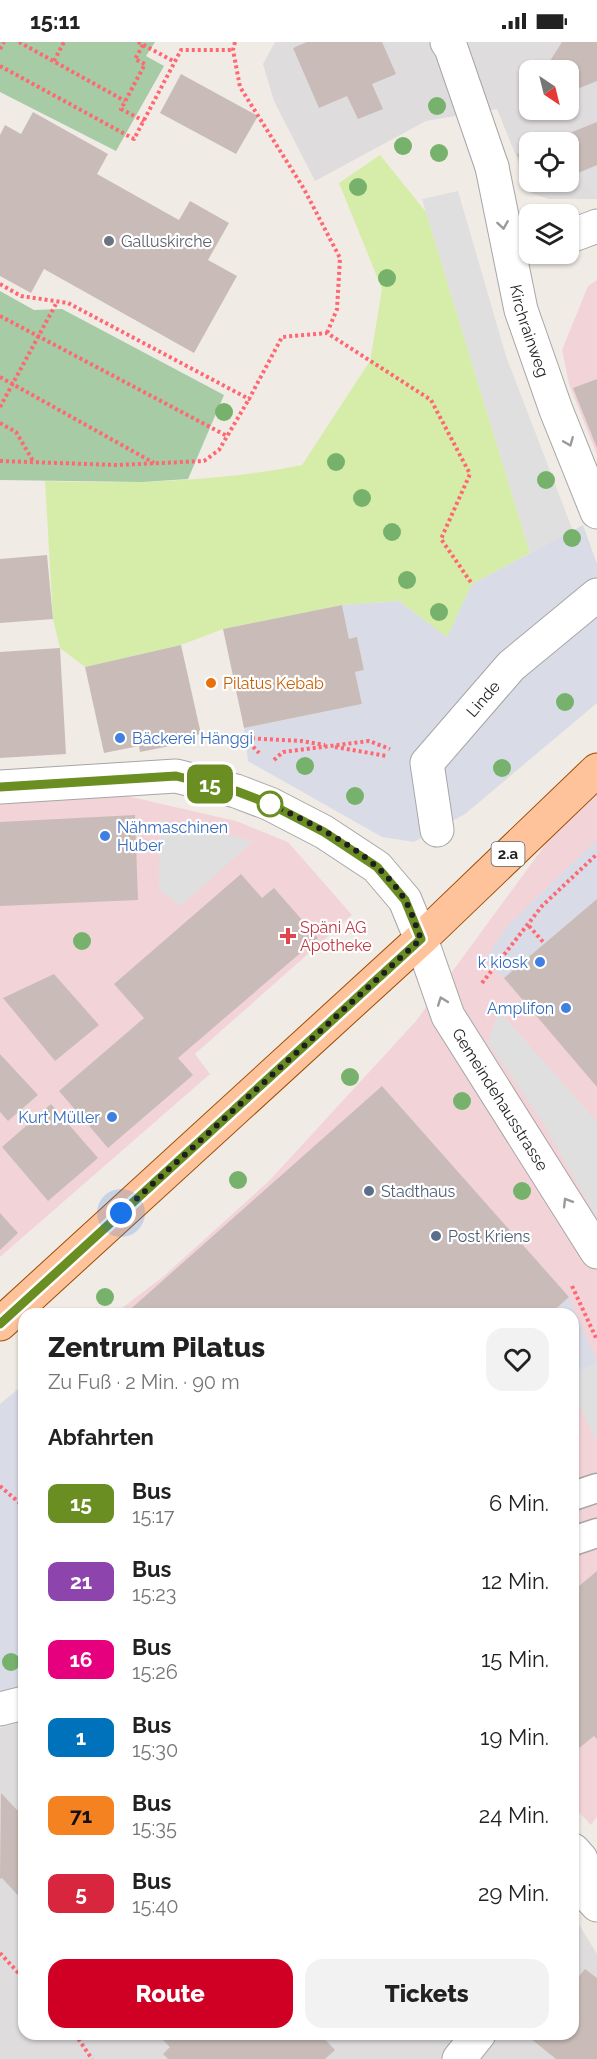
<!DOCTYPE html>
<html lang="de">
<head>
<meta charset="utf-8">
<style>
  :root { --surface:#fff; --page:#f2f2f2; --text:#222; --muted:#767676; --accent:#cf0023 }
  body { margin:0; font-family:Raleway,sans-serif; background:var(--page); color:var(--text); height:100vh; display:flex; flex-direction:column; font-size:22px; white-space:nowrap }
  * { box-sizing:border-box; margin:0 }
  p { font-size:20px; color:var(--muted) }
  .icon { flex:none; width:33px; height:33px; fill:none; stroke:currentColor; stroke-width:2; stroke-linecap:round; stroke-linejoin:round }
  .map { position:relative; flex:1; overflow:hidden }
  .sheet { position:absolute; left:18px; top:1266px; width:561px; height:732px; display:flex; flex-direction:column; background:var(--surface); border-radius:18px; box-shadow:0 2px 4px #0004 }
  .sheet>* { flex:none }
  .badge { padding:0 12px; border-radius:9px; font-size:21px; line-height:39px }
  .needle { width:39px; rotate:145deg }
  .tools { position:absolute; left:519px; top:18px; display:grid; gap:12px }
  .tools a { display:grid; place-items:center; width:60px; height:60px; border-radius:12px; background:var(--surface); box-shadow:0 2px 4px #0004; font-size:30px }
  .you { position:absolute; width:30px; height:30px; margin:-15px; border:4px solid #fff; border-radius:50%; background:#1a73e8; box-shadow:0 0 0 9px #1a73e833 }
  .map>.badge { position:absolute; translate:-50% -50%; box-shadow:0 0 0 3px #fff }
  h2 { padding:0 30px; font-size:22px; line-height:54px }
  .round { display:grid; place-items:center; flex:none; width:63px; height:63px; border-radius:18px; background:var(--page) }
  .overview { display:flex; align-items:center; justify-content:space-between; height:102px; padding:0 30px }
  h1 { font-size:28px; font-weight:800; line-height:45px }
  .cta { display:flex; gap:12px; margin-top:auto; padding:12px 30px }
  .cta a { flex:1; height:69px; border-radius:18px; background:var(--accent); color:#fff; font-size:24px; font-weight:800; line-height:69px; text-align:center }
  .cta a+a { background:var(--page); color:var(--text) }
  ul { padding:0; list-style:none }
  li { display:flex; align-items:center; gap:18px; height:78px; padding:0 30px }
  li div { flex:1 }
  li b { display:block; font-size:22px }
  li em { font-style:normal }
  li .badge { min-width:66px; font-weight:700; text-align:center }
  .status { display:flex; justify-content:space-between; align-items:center; height:42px; padding:0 30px; background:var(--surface); direction:ltr }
  .status svg { height:16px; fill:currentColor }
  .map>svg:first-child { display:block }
  .residential { fill:#dedcdd; fill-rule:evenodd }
  .commercial { fill:#f2d4d8 }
  .grass { fill:#d6eda9 }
  .cemetery { fill:#a6cba5 }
  .parking { fill:#dfdfdf }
  .plaza { fill:#d9dce6 }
  .building { fill:#c9bcb8 }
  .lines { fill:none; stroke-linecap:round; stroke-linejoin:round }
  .service-casing { stroke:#a6a6a6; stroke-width:31 }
  .pedestrian-casing { stroke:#a6a6a6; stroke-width:35 }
  .minor-casing { stroke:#a6a6a6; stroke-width:35 }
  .tertiary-casing { stroke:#a6a6a6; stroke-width:35 }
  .primary-casing { stroke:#9b4d00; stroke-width:35 }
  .path { stroke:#ff6872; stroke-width:4; stroke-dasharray:3 3; stroke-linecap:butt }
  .service { stroke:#fff; stroke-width:28 }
  .pedestrian { stroke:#fff; stroke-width:33 }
  .minor { stroke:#fff; stroke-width:33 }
  .tertiary { stroke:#fff; stroke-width:33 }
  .primary { stroke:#ffc39c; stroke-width:33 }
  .tree { fill:#76b26b }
  .oneway { stroke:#9a9a9a }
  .line-casing { stroke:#fff; stroke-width:14 }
  .line { stroke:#6b8e23; stroke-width:9 }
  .walk { stroke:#1f1f1f; stroke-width:6; stroke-dasharray:0 10.8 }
  .worship-dot { fill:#6b7280; stroke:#fff; stroke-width:2 }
  .food-dot { fill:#e8710a; stroke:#fff; stroke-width:2 }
  .shop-dot { fill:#3f7fe0; stroke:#fff; stroke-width:2 }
  .stop-dot { fill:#fff; stroke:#6b8e23; stroke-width:3 }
  .health-dot { fill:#e0444e; stroke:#fff; stroke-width:2 }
  .service-dot { fill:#5c6f8a; stroke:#fff; stroke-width:2 }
  .labels { text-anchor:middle; stroke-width:4.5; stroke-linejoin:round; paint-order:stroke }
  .shield { fill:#fff; stroke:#626262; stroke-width:1.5 }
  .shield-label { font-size:15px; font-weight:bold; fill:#1f1f1f }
  .worship-label { font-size:16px; fill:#5b616d; stroke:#fff; text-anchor:start }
  .street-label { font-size:16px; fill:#1f1f1f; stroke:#fff }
  .food-label { font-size:16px; fill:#c56008; stroke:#fff; text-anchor:start }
  .shop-label { font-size:16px; fill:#366cbe; stroke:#fff; text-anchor:end }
  .health-label { font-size:16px; fill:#be3a42; stroke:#fff; text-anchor:start }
  .service-label { font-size:16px; fill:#4e5e75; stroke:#fff; text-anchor:start }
</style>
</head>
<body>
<div class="status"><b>15:11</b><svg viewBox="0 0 49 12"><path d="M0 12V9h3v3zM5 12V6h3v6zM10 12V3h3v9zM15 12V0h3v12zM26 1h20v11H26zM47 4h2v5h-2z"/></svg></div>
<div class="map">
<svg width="597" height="2017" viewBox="0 0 597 2017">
  <rect width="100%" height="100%" fill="#f1ebe5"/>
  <path class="residential" d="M 275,0 L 597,0 L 597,157 L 549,157 L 531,151 L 497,67 L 426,79 L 315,139 L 274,59 L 263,22 ZM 530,28 L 568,28 L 568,68 L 530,68 ZM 530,100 L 568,100 L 568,140 L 530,140 Z
    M 24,1679 L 24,1992 L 573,1992 L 573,1873 L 597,1912 L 597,2017 L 0,2017 L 0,1686 Z"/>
  <path class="commercial" d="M 597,238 L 597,413 L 569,342 L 562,308 L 588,244 Z
    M 597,732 L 597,1774 L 591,1783 L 573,1764 L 573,1272 L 114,1272 L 164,1234 L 269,1139 L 416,979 Z
    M 127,754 L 236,779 L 288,800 L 352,873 L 195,1012 L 210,1032 L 0,1215 L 0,760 Z"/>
  <path class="grass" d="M 380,113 L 426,170 L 530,511 L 472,542 L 447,596 L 399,559 L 342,563 L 223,587 L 181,603 L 85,625 L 60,606 L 53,577 L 45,439 C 131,442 217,440 302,423 L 370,319 L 382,247 L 339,141 Z"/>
  <path class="cemetery" d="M 0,0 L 155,0 L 146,14 L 164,24 L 116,109 L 0,50 Z
    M 0,249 L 34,268 L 62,267 L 224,353 L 188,437 L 142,440 L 0,438 Z"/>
  <path class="parking" d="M 597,124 L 597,156 L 577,132 Z
    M 458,149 L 506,314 L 573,489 L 530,511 L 422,157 Z
    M 160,778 L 253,799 L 181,864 L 159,848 Z
    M 499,969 L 597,1080 L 597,1176 L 542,1079 L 488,1000 Z
    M 597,1320 L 597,1400 L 573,1351 L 573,1332 Z"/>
  <path class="plaza" d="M 583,483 L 597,522 L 597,661 L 465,772 L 414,800 L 382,795 L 248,719 L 244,686 L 362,662 L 355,630 L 364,628 L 357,596 L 349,597 L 342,563 L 399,559 L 447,595 L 472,542 Z
    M 597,798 L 597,857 L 504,936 L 484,919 L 508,883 Z
    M 569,1255 L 597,1320 L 573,1332 L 573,1272 L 550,1272 Z
    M 24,1342 L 24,1652 L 0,1659 L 0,1362 Z"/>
  <path class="building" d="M 307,0 L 382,0 L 396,32 L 372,42 L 383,67 L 358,77 L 347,54 L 319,66 L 293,6 Z
    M 562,0 L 597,0 L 597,39 L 572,49 L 568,44 L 568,28 L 557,28 L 550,19 Z
    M 181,32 L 258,74 L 236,112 L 160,71 Z
    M 33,70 L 108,112 L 97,132 L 179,178 L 190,159 L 229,181 L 208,218 L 237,234 L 194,311 L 44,227 L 31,251 L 0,234 L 0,93 L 5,83 L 21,92 Z
    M 597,80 L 597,123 L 568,135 L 568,100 L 547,100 Z
    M 530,107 L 530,140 L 556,140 L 532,149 L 517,112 Z
    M 597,337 L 597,406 L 573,346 Z
    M 47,513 L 53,577 L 0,581 L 0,517 Z
    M 342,563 L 349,597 L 357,595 L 364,628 L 355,630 L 362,662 L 244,686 L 223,587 Z
    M 181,603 L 201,692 L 169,699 L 170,704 L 140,710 L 139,704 L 104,711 L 85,625 Z
    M 60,606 L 66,712 L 0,716 L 0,610 Z
    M 135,773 L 138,858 L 0,864 L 0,780 Z
    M 241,832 L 262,856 L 274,846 L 318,896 L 178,1016 L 193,1033 L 108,1106 L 59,1049 L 144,976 L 114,942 Z
    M 597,857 L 597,1045 L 504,936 Z
    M 54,932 L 99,983 L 55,1019 L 3,956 Z
    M 0,1012 L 38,1053 L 8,1079 L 0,1070 Z
    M 382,1044 L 569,1255 L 550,1272 L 125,1272 Z
    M 51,1062 L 98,1116 L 48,1159 L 2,1105 Z
    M 0,1171 L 18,1191 L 0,1208 Z
    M 597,1529 L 597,1697 L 594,1694 L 573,1711 L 573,1549 Z
    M 1,1751 L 17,1768 L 24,1761 L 24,1860 L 2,1836 L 0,1837 Z
    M 585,1927 L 597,1936 L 597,2017 L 556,2017 L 530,1996 L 533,1992 L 573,1992 L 573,1942 Z
    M 157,1992 L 320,1992 L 335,2008 L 325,2017 L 168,2017 L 163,2012 L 170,2005 Z"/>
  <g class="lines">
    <g class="service-casing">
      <path id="service" d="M 573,1454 L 597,1446
        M 573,1499 L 597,1491"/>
    </g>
    <g class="pedestrian-casing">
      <g id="pedestrian">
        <path d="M 447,0 L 451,6 L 492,125"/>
        <path id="s1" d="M 437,788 L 427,721 L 511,624 L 597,553"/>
      </g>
    </g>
    <g class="minor-casing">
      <g id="minor">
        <path id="s2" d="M 492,125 L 521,268 L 556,368 L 597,470"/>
        <path d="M 568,195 L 597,184"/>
        <path id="s3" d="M 421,897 L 448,974 L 597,1210"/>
        <path d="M 0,1667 L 24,1661"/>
        <path d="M 573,1808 L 581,1817 L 587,1852 L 597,1863"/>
        <path d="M 459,2017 L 479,1992"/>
      </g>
    </g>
    <g class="tertiary-casing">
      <path id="tertiary" d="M 0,745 L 176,734 L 236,749 L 270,762 L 324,790 L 377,825 L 405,858 L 421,897"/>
    </g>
    <g class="primary-casing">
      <path id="primary" d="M 0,1282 L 421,897 L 597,728"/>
    </g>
    <path class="path" d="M 19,0 L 125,59
      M 138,0 L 175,20
      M 235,0 L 233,8 L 240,45 L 304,147 L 340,216 L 337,267 L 327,291
      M 143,3 L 135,17 L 145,22 L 121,67 L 144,79
      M 0,7 L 4,0
      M 54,19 L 64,0
      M 0,24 L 134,97 L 181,8 L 233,8
      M 0,242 L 21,254 L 68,261 L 249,357 L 282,295 L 327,291 L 431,358 L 470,432 L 441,497 L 472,542
      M 0,274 L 227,394
      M 0,335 L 154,421
      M 0,365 L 57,260
      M 0,381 L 16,390 L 33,419
      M 0,419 L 117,423 L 204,419 L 219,408 L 249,357
      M 245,696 L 259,711
      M 246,696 L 301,699 L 325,703
      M 335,705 L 387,714
      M 274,718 L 283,710 L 369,699 L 390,707
      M 529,884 L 544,901
      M 482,941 L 542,864 L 597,812
      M 572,1244 L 597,1298
      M 0,1444 L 24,1465
      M 0,1911 L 24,1937
      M 75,1992 L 92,2017"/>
    <use href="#service" class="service"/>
    <use href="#pedestrian" class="pedestrian"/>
    <use href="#minor" class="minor"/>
    <use href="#tertiary" class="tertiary"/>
    <use href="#primary" class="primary"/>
  </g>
  <g class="tree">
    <circle cx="437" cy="64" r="9"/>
    <circle cx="403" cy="104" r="9"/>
    <circle cx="439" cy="111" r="9"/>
    <circle cx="358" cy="145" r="9"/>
    <circle cx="387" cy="236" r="9"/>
    <circle cx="224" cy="370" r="9"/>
    <circle cx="336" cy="420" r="9"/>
    <circle cx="546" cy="438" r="9"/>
    <circle cx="362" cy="456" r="9"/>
    <circle cx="392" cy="490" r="9"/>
    <circle cx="572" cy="496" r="9"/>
    <circle cx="407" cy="538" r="9"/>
    <circle cx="439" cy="570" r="9"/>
    <circle cx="565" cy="660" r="9"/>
    <circle cx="305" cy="724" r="9"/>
    <circle cx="502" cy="726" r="9"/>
    <circle cx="355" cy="754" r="9"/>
    <circle cx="82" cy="899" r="9"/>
    <circle cx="350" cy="1035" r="9"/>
    <circle cx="462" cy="1059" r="9"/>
    <circle cx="238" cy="1138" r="9"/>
    <circle cx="522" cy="1149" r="9"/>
    <circle cx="105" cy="1255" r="9"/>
    <circle cx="11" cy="1620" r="9"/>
  </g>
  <defs><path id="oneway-chevron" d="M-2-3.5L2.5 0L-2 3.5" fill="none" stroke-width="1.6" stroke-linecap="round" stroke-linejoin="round" transform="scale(1.5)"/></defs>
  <g class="oneway">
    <use href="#oneway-chevron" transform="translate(503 183) rotate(81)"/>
    <use href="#oneway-chevron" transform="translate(569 400) rotate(68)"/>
    <use href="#oneway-chevron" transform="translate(442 959) rotate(-110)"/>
    <use href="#oneway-chevron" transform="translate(567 1160) rotate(-121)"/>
  </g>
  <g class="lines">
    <g class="line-casing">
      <path id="line" d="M 0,745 L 176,734 L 236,749 L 270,762 L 324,790 L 377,825 L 405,858 L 421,897 L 0,1282"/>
    </g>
    <use href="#line" class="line"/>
    <path class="walk" d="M 121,1171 L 421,897 C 416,885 412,870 405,858 C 377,812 317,784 270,762"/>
  </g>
  <circle class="worship-dot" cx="109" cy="199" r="6"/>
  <circle class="food-dot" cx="211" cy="641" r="6"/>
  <g class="shop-dot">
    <circle cx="120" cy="696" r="6"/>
    <circle cx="105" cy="794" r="6"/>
    <circle cx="540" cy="920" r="6"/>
    <circle cx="566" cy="966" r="6"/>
    <circle cx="112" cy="1075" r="6"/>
  </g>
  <circle class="stop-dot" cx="270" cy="762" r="12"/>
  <path class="health-dot" d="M285 885h6v6h6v6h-6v6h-6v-6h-6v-6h6z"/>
  <g class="service-dot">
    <circle cx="369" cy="1149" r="6"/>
    <circle cx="436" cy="1194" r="6"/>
  </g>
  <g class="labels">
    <rect class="shield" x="491.5" y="800" width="33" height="24" rx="4.5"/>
    <g class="shield-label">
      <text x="508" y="817">2.a</text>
    </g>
    <g class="worship-label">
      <text x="121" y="205">Galluskirche</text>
    </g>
    <g class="street-label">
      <text dy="6" stroke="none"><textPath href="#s2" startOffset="168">Kirchrainweg</textPath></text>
      <text dy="6" stroke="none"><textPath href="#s1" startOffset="153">Linde</textPath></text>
      <text dy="6" stroke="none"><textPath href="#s3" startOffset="180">Gemeindehausstrasse</textPath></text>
    </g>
    <g class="food-label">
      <text x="223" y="647">Pilatus Kebab</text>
    </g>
    <g class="shop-label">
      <text x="132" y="702" text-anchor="start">Bäckerei Hänggi</text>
      <text x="117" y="791" text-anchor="start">Nähmaschinen<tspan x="117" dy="18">Huber</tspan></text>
      <text x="528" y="926">k kiosk</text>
      <text x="554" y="972">Amplifon</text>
      <text x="100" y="1081">Kurt Müller</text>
    </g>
    <g class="health-label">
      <text x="300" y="891">Späni AG<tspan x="300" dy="18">Apotheke</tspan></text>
    </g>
    <g class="service-label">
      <text x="381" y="1155">Stadthaus</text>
      <text x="448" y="1200">Post Kriens</text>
    </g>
  </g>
</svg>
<div class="tools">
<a><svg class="needle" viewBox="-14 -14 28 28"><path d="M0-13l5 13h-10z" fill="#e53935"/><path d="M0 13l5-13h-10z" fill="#767676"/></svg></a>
<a><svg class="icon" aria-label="locate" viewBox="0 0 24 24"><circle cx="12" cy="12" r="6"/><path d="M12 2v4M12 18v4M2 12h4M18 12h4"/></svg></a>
<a><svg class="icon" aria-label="layers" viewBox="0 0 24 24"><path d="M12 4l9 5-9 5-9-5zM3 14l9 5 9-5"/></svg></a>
</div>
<div class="you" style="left:121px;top:1171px"></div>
<b class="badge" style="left:210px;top:742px;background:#6b8e23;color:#fff">15</b>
<section class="sheet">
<div class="overview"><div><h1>Zentrum Pilatus</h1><p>Zu Fuß · 2 Min. · 90 m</p></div><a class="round"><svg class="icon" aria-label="heart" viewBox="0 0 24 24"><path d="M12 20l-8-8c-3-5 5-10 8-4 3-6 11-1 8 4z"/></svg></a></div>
<h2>Abfahrten</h2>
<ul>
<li><span class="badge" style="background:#6b8e23;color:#fff">15</span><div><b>Bus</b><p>15:17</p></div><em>6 Min.</em></li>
<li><span class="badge" style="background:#8e44ad;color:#fff">21</span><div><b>Bus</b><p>15:23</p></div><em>12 Min.</em></li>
<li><span class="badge" style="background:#e6007e;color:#fff">16</span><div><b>Bus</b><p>15:26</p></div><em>15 Min.</em></li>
<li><span class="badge" style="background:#0072bc;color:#fff">1</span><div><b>Bus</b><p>15:30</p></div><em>19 Min.</em></li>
<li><span class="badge" style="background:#f58220;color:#111">71</span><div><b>Bus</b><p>15:35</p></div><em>24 Min.</em></li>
<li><span class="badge" style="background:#d7263d;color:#fff">5</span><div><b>Bus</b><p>15:40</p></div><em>29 Min.</em></li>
</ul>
<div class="cta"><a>Route</a><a>Tickets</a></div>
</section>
</div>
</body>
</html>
